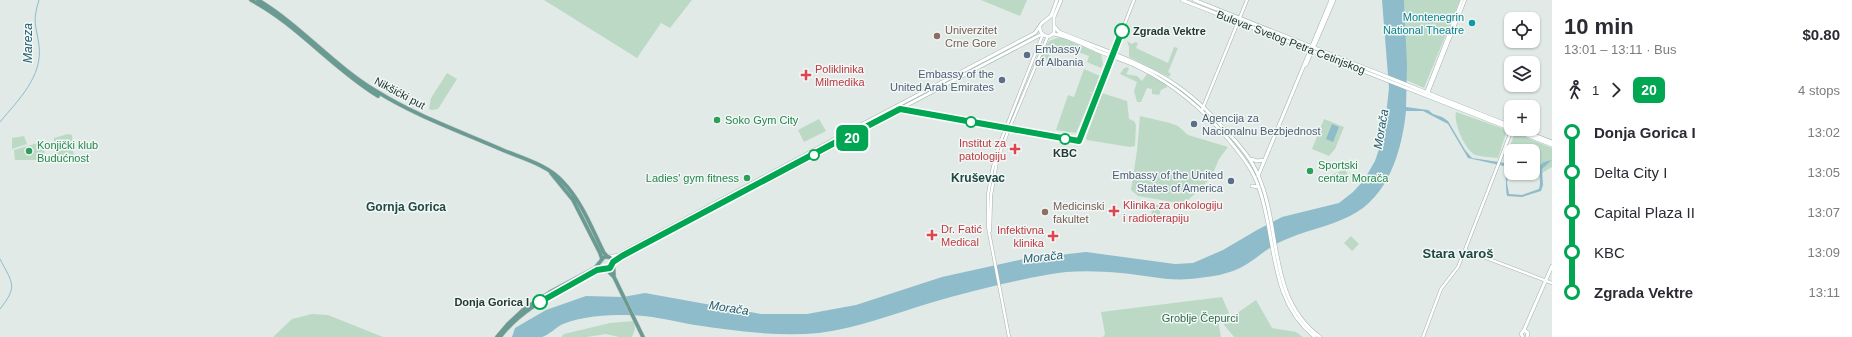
<!DOCTYPE html>
<html lang="en">
<head>
<meta charset="utf-8">
<style>
  :root { --surface:#fff; --page:#f7f7f7; --text:#2b2b33; --muted:#7c7c81 }
  body { margin:0; font-family:Arial,sans-serif; background:var(--page); color:var(--text); height:100vh; display:flex; flex-direction:column; font-size:15px; white-space:nowrap }
  * { box-sizing:border-box; margin:0 }
  p { font-size:13px; color:var(--muted) }
  .icon { flex:none; width:22px; height:22px; fill:none; stroke:currentColor; stroke-width:2; stroke-linecap:round; stroke-linejoin:round }
  .map { position:relative; flex:1; overflow:hidden }
  .sheet { display:flex; flex-direction:column; background:var(--surface); width:300px }
  .sheet>* { flex:none }
  .badge { padding:0 8px; border-radius:6px; font-size:14px; line-height:26px }
  .controls { position:absolute; left:1504px; top:12px; display:grid; gap:8px }
  .controls a { display:grid; place-items:center; width:36px; height:36px; border-radius:8px; background:var(--surface); box-shadow:0 1px 3px #0004; font-size:20px }
  .map>.badge { position:absolute; translate:-50% -50%; box-shadow:0 0 0 2px #fff }
  .legs { display:flex; align-items:center; gap:6px; height:44px; padding:0 12px; font-size:13px }
  .legs p { margin-inline-start:auto }
  .summary { display:flex; align-items:center; justify-content:space-between; height:68px; padding:0 12px }
  h1 { font-size:22px; font-weight:700; line-height:30px }
  ul { padding:0 12px; list-style:none }
  li { display:flex; align-items:center; gap:14px; height:40px; font-size:15px }
  li i { display:grid; place-items:center; width:6px; height:100%; margin:0 5px; background:currentColor }
  li i::after { content:''; width:10px; height:10px; margin:-5px; border:3px solid; border-radius:50%; background:var(--surface) }
  li p { margin-inline-start:auto }
  li:first-child i { background:linear-gradient(#0000 50%,currentColor 0) }
  li:last-child i { background:linear-gradient(currentColor 50%,#0000 0) }
  main { display:flex; flex:1; min-height:0 }
  .map>svg:first-child { display:block }
  .green { fill:#bcd9c6; fill-rule:evenodd }
  .water { fill:#8ebcca }
  .lines { fill:none; stroke-linecap:round; stroke-linejoin:round }
  .stream { stroke:#8ebcca; stroke-width:1 }
  .tertiary-casing { stroke:#a4b1ae; stroke-width:3.5 }
  .secondary-casing { stroke:#a1b5af; stroke-width:4 }
  .primary-casing { stroke:#bdc4c2; stroke-width:4.5 }
  .tertiary { stroke:#fff; stroke-width:2.5 }
  .secondary { stroke:#fff; stroke-width:3 }
  .primary { stroke:#6a9b93; stroke-width:3.5 }
  .line-1-casing { stroke:#fff; stroke-width:9 }
  .line-1 { stroke:#00a651; stroke-width:6 }
  .culture-dot { fill:#0f9aa8; stroke:#f1f7f5; stroke-width:1.5 }
  .stop-1-dot { fill:#fff; stroke:#00a651; stroke-width:2 }
  .education-dot { fill:#8d6e63; stroke:#f1f7f5; stroke-width:1.5 }
  .service-dot { fill:#5c6f8a; stroke:#f1f7f5; stroke-width:1.5 }
  .health-dot { fill:#e0444e; stroke:#f1f7f5; stroke-width:1.5 }
  .leisure-dot { fill:#2e9e5b; stroke:#f1f7f5; stroke-width:1.5 }
  .labels { text-anchor:middle; stroke-width:3; stroke-linejoin:round; paint-order:stroke }
  .culture-label { font-size:11px; fill:#0d838f; stroke:#f1f7f5; text-anchor:end }
  .education-label { font-size:11px; fill:#785e54; stroke:#f1f7f5; text-anchor:start }
  .stop-label { font-size:11px; font-weight:bold; fill:#233935; stroke:#f1f7f5; text-anchor:start }
  .street-label { font-size:11px; fill:#233935; stroke:#f1f7f5 }
  .service-label { font-size:11px; fill:#4e5e75; stroke:#f1f7f5; text-anchor:start }
  .health-label { font-size:11px; fill:#be3a42; stroke:#f1f7f5; text-anchor:start }
  .leisure-label { font-size:11px; fill:#27864d; stroke:#f1f7f5; text-anchor:start }
  .park-label { font-size:11px; fill:#326c4d; stroke:#f1f7f5 }
  .water-label { font-size:12px; font-style:italic; fill:#245c6f; stroke:#f1f7f5 }
  .neighbourhood-label { font-size:12px; font-weight:bold; fill:#214943; stroke:#f1f7f5 }
  .quarter-label { font-size:13px; font-weight:bold; fill:#214943; stroke:#f1f7f5 }
</style>
</head>
<body>
<main>
<div class="map">
<svg width="1552" height="337" viewBox="0 0 1552 337">
  <rect width="100%" height="100%" fill="#e1eae7"/>
  <path class="green" d="M 544,0 L 692,0 L 670,28 L 661,23 L 637,58 Z
    M 981,0 L 1027,0 L 1020,16 Z
    M 1404,0 L 1460,0 L 1424,88 L 1406,80 Z
    M 1060,37 L 1101,54 L 1103,64 L 1101,68 L 1087,62 L 1089,56 L 1070,49 L 1054,48 L 1046,61 L 1039,56 L 1049,41 Z
    M 1127,41 L 1132,44 L 1135,42 L 1138,43 L 1136,48 L 1168,63 L 1174,47 L 1178,48 L 1168,72 L 1171,74 L 1169,77 L 1129,57 L 1129,47 Z
    M 1128,67 L 1129,69 L 1126,74 L 1137,76 L 1142,81 L 1147,74 L 1166,84 L 1167,87 L 1161,90 L 1159,95 L 1152,94 L 1152,89 L 1147,88 L 1141,102 L 1137,102 L 1134,91 L 1137,82 L 1120,74 L 1124,68 Z
    M 1084,69 L 1100,76 L 1093,93 L 1087,91 L 1093,94 L 1076,133 L 1056,130 L 1068,95 L 1074,97 Z
    M 447,73 L 457,79 L 438,109 L 432,110 L 429,109 L 431,98 Z
    M 1102,93 L 1127,101 L 1129,119 L 1134,121 L 1136,125 L 1135,146 L 1130,147 L 1087,140 L 1086,138 Z
    M 1456,112 L 1507,130 L 1498,158 C 1491,157 1483,157 1476,155 C 1466,152 1453,123 1456,112 Z
    M 1140,116 L 1170,123 L 1178,126 L 1188,135 L 1228,147 L 1219,159 L 1211,178 L 1184,204 L 1138,196 L 1131,190 L 1137,151 Z
    M 819,119 L 826,131 L 804,142 L 798,130 Z
    M 1324,119 L 1344,127 L 1335,149 L 1329,156 L 1312,149 Z
    M 1515,133 L 1552,148 L 1552,167 L 1532,179 L 1511,174 L 1510,165 L 1504,161 ZM 1511,151 L 1533,151 L 1533,173 L 1511,173 Z
    M 68,134 L 72,135 L 74,158 L 73,159 L 56,159 L 54,138 Z
    M 24,136 L 27,144 L 12,149 L 12,138 Z
    M 41,142 L 44,144 L 45,160 L 15,160 L 14,150 Z
    M 1345,169 L 1348,175 L 1333,181 L 1331,175 Z
    M 1151,205 L 1160,205 L 1160,220 L 1152,220 Z
    M 1351,236 L 1359,244 L 1352,251 L 1344,243 Z
    M 1222,297 L 1229,313 L 1218,319 L 1221,337 L 1103,337 L 1105,334 L 1101,312 Z
    M 1256,300 L 1272,328 L 1296,332 L 1303,337 L 1234,337 L 1224,325 L 1223,320 L 1233,316 Z
    M 312,314 L 328,315 L 383,337 L 273,337 L 292,319 Z
    M 634,321 L 635,329 L 632,337 L 619,337 L 606,334 L 587,337 L 561,337 L 564,334 L 610,323 Z"/>
  <path class="water" d="M 1382,0 L 1404,0 L 1407,65 L 1406,107 L 1428,110 L 1433,114 L 1442,117 L 1448,121 L 1465,150 L 1472,158 L 1505,163 L 1509,168 L 1507,183 L 1509,194 L 1522,195 L 1539,189 L 1540,184 L 1539,166 L 1544,162 L 1552,160 L 1542,169 L 1543,185 L 1541,191 L 1522,197 L 1507,196 C 1505,187 1507,171 1504,166 L 1468,158 L 1448,124 L 1423,111 L 1406,111 C 1402,150 1389,197 1350,216 C 1328,227 1303,231 1280,242 C 1268,248 1258,257 1247,264 C 1230,275 1209,277 1190,279 C 1166,281 1144,275 1121,273 C 1096,271 1071,270 1046,275 C 1007,282 968,292 930,303 C 893,314 858,328 819,333 C 778,337 736,331 695,325 C 672,321 650,315 626,315 C 605,315 583,316 563,324 C 556,327 549,335 542,337 C 533,337 520,337 512,337 L 515,328 L 546,310 L 586,296 L 623,297 L 645,293 L 761,314 L 807,314 L 856,305 L 942,277 L 1024,259 L 1086,252 L 1175,264 L 1193,263 L 1223,250 L 1257,230 L 1282,217 L 1339,203 L 1353,192 L 1364,180 L 1375,161 L 1384,134 L 1389,88 Z
    M 1332,124 L 1339,127 L 1333,142 L 1326,139 Z"/>
  <g class="lines">
    <path class="stream" d="M 0,122 C 18,100 43,77 39,45 C 36,24 32,22 39,0
      M 0,259 C 13,284 18,286 0,309"/>
    <g class="tertiary-casing">
      <path id="tertiary" d="M 1113,54 L 1134,0
        M 1426,93 L 1462,0
        M 1428,93 L 1465,0
        M 1202,110 L 1247,0
        M 990,231 L 991,195 L 997,161 L 1007,134 L 1048,36
        M 1465,250 L 1552,283
        M 1009,337 L 988,227 L 988,195 L 992,171 L 998,148 L 1043,34
        M 1423,337 L 1441,289 L 1458,267 L 1465,250 L 1512,129"/>
    </g>
    <g class="secondary-casing">
      <path id="secondary" d="M 1182,0 L 1511,129
        M 1194,0 L 1511,126
        M 1055,27 L 1059,32 C 1093,46 1128,57 1160,75 C 1185,89 1207,109 1226,131 C 1239,144 1251,158 1258,175 C 1282,229 1267,298 1320,337
        M 1040,28 C 1040,33 1044,37 1050,36 L 1054,33 L 1054,17 L 1061,0
        M 1042,34 L 854,133 L 852,138 L 848,139 L 845,137 L 844,132 L 848,129 L 857,127 L 1035,33 L 1042,23 L 1051,16 L 1057,0
        M 1053,34 C 1068,36 1084,45 1098,51 C 1112,57 1127,61 1140,68 C 1175,85 1204,110 1229,140 C 1241,155 1253,169 1259,188 C 1277,239 1268,300 1315,337
        M 1306,65 L 1334,0
        M 1511,129 L 1552,145
        M 1519,129 L 1552,142
        M 1251,159 L 1257,161 L 1264,160
        M 1258,176 L 1331,0
        M 1252,186 L 1259,187
        M 610,257 L 618,255 L 844,134
        M 613,262 L 622,256 L 846,138
        M 1524,330 L 1552,266
        M 1523,337 L 1521,334 L 1524,330 L 1528,333 L 1527,337"/>
    </g>
    <g class="primary-casing">
      <path id="primary" d="M 251,0 C 298,25 332,68 378,96
        M 258,0 C 300,25 334,66 376,91 C 416,116 462,132 505,151 C 525,159 549,166 563,182 C 582,202 592,229 604,253 L 608,257
        M 551,173 L 573,200 L 600,253 L 602,259
        M 606,269 L 614,277 L 643,337
        M 497,337 L 508,324 L 523,310 L 552,291 L 595,268 L 604,257 L 609,257 L 613,260 L 614,277
        M 500,337 C 520,311 548,297 576,282 C 584,277 594,269 604,268"/>
    </g>
    <use href="#tertiary" class="tertiary"/>
    <use href="#secondary" class="secondary"/>
    <use href="#primary" class="primary"/>
  </g>
  <g class="lines">
    <g class="line-1-casing">
      <path id="line-1" d="M 540,302 L 597,270 L 610,268 L 613,262 L 622,256 L 840,140 L 846,138 L 852,138 L 854,133 L 900,109 L 1079,141 L 1122,31"/>
    </g>
    <use href="#line-1" class="line-1"/>
  </g>
  <circle class="culture-dot" cx="1472" cy="23" r="4"/>
  <g class="stop-1-dot">
    <circle cx="1122" cy="31" r="7"/>
    <circle cx="971" cy="122" r="5"/>
    <circle cx="1065" cy="139" r="5"/>
    <circle cx="814" cy="155" r="5"/>
    <circle cx="540" cy="302" r="7"/>
  </g>
  <g class="education-dot">
    <circle cx="937" cy="36" r="4"/>
    <circle cx="1045" cy="212" r="4"/>
  </g>
  <g class="service-dot">
    <circle cx="1027" cy="55" r="4"/>
    <circle cx="1002" cy="80" r="4"/>
    <circle cx="1194" cy="124" r="4"/>
    <circle cx="1231" cy="181" r="4"/>
  </g>
  <g class="health-dot">
    <path d="M804 69h4v4h4v4h-4v4h-4v-4h-4v-4h4z"/>
    <path d="M1013 143h4v4h4v4h-4v4h-4v-4h-4v-4h4z"/>
    <path d="M1112 205h4v4h4v4h-4v4h-4v-4h-4v-4h4z"/>
    <path d="M930 229h4v4h4v4h-4v4h-4v-4h-4v-4h4z"/>
    <path d="M1051 230h4v4h4v4h-4v4h-4v-4h-4v-4h4z"/>
  </g>
  <g class="leisure-dot">
    <circle cx="717" cy="120" r="4"/>
    <circle cx="29" cy="151" r="4"/>
    <circle cx="1310" cy="171" r="4"/>
    <circle cx="747" cy="178" r="4"/>
  </g>
  <g class="labels">
    <g class="culture-label">
      <text x="1464" y="21">Montenegrin<tspan x="1464" dy="13">National Theatre</tspan></text>
    </g>
    <g class="education-label">
      <text x="945" y="34">Univerzitet<tspan x="945" dy="13">Crne Gore</tspan></text>
      <text x="1053" y="210">Medicinski<tspan x="1053" dy="13">fakultet</tspan></text>
    </g>
    <g class="stop-label">
      <text x="1133" y="35">Zgrada Vektre</text>
      <text x="1065" y="157" text-anchor="middle">KBC</text>
      <text x="529" y="306" text-anchor="end">Donja Gorica I</text>
    </g>
    <g class="street-label">
      <text transform="translate(1291 42) rotate(21)" y="4">Bulevar Svetog Petra Cetinjskog</text>
      <text transform="translate(400 93) rotate(28)" y="4">Nikšićki put</text>
    </g>
    <g class="service-label">
      <text x="1035" y="53">Embassy<tspan x="1035" dy="13">of Albania</tspan></text>
      <text x="994" y="78" text-anchor="end">Embassy of the<tspan x="994" dy="13">United Arab Emirates</tspan></text>
      <text x="1202" y="122">Agencija za<tspan x="1202" dy="13">Nacionalnu Bezbjednost</tspan></text>
      <text x="1223" y="179" text-anchor="end">Embassy of the United<tspan x="1223" dy="13">States of America</tspan></text>
    </g>
    <g class="health-label">
      <text x="815" y="73">Poliklinika<tspan x="815" dy="13">Milmedika</tspan></text>
      <text x="1006" y="147" text-anchor="end">Institut za<tspan x="1006" dy="13">patologiju</tspan></text>
      <text x="1123" y="209">Klinika za onkologiju<tspan x="1123" dy="13">i radioterapiju</tspan></text>
      <text x="941" y="233">Dr. Fatić<tspan x="941" dy="13">Medical</tspan></text>
      <text x="1044" y="234" text-anchor="end">Infektivna<tspan x="1044" dy="13">klinika</tspan></text>
    </g>
    <g class="leisure-label">
      <text x="725" y="124">Soko Gym City</text>
      <text x="37" y="149">Konjički klub<tspan x="37" dy="13">Budućnost</tspan></text>
      <text x="1318" y="169">Sportski<tspan x="1318" dy="13">centar Morača</tspan></text>
      <text x="739" y="182" text-anchor="end">Ladies' gym fitness</text>
    </g>
    <g class="park-label">
      <text x="1200" y="322">Groblje Čepurci</text>
    </g>
    <g class="water-label">
      <text transform="translate(28 43) rotate(-90)" y="4">Mareza</text>
      <text transform="translate(1381 129) rotate(-80)" y="4">Morača</text>
      <text transform="translate(1043 257) rotate(-6)" y="4">Morača</text>
      <text transform="translate(729 308) rotate(9)" y="4">Morača</text>
    </g>
    <g class="neighbourhood-label">
      <text x="978" y="182">Kruševac</text>
      <text x="406" y="211">Gornja Gorica</text>
    </g>
    <g class="quarter-label">
      <text x="1458" y="258">Stara varoš</text>
    </g>
  </g>
</svg>
<div class="controls">
<a><svg class="icon" aria-label="locate" viewBox="0 0 24 24"><circle cx="12" cy="12" r="6"/><path d="M12 2v4M12 18v4M2 12h4M18 12h4"/></svg></a>
<a><svg class="icon" aria-label="layers" viewBox="0 0 24 24"><path d="M12 4l9 5-9 5-9-5zM3 14l9 5 9-5"/></svg></a>
<a>+</a>
<a>−</a>
</div>
<b class="badge" style="left:852px;top:138px;background:#00a651;color:#fff">20</b>
</div>
<section class="sheet">
<div class="summary"><div><h1>10 min</h1><p>13:01 – 13:11 · Bus</p></div><b>$0.80</b></div>
<div class="legs"><svg class="icon" aria-label="walk" viewBox="0 0 24 24"><circle cx="13" cy="4" r="2"/><path d="M13 8l-2 6 4 7M11 14l-3 7M7 12l3-4h3l4 4"/></svg>1<svg class="icon" aria-label="forward" viewBox="0 0 24 24"><path d="M9 5l7 7-7 7"/></svg><b class="badge" style="background:#00a651;color:#fff">20</b><p>4 stops</p></div>
<ul>
<li><i style="color:#00a651"></i><b>Donja Gorica I</b><p>13:02</p></li>
<li><i style="color:#00a651"></i><span>Delta City I</span><p>13:05</p></li>
<li><i style="color:#00a651"></i><span>Capital Plaza II</span><p>13:07</p></li>
<li><i style="color:#00a651"></i><span>KBC</span><p>13:09</p></li>
<li><i style="color:#00a651"></i><b>Zgrada Vektre</b><p>13:11</p></li>
</ul>
</section>
</main>
</body>
</html>
